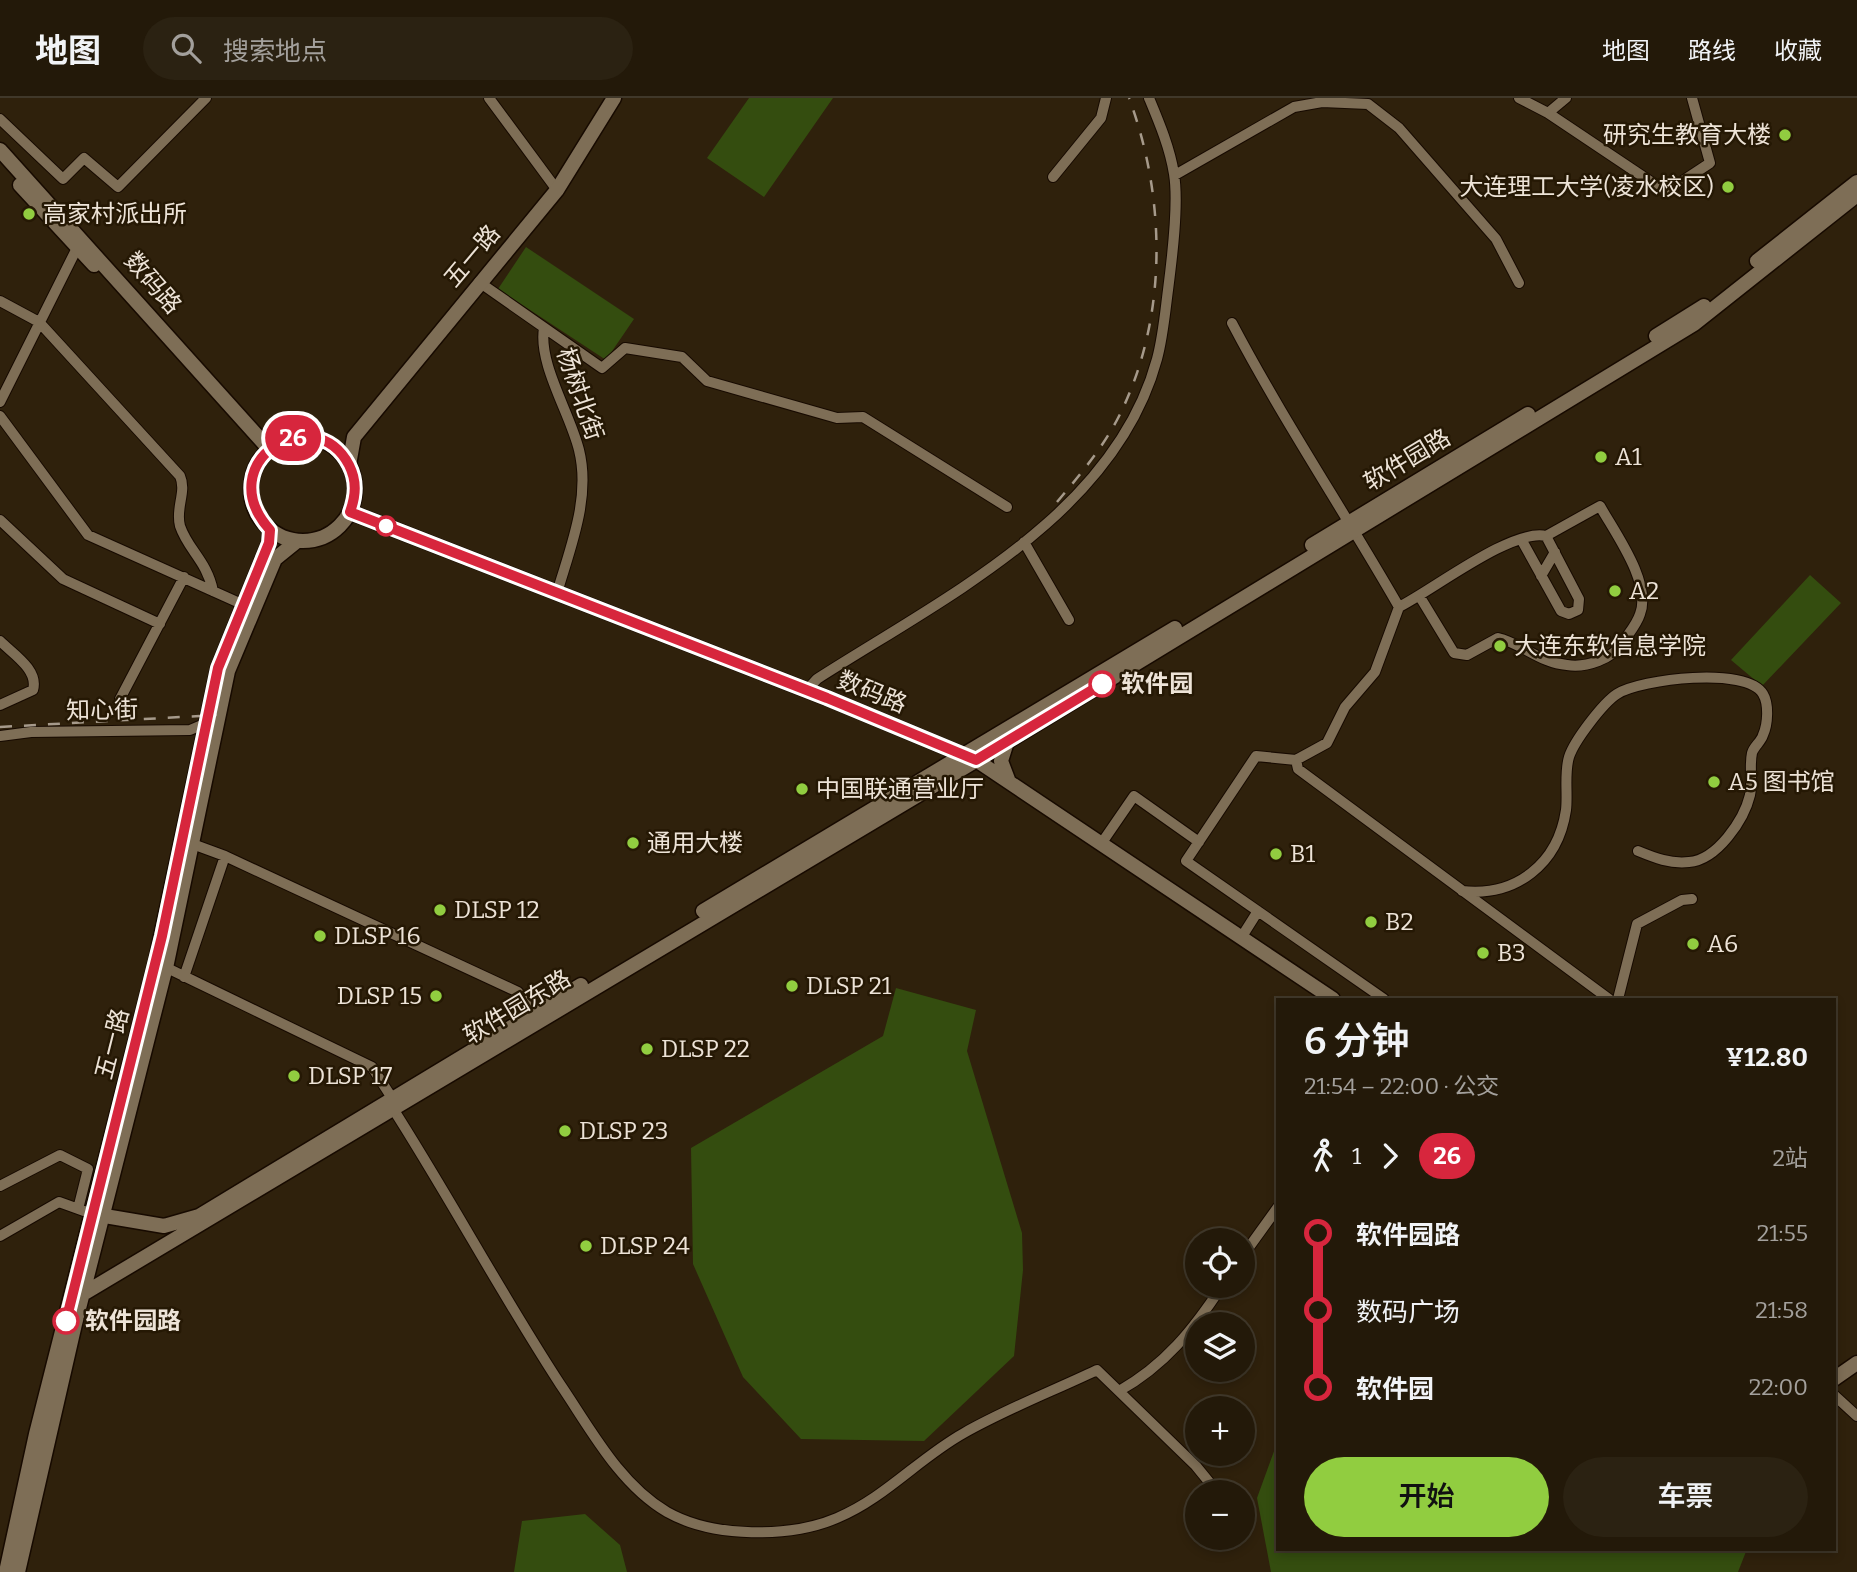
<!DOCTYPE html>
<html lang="zh">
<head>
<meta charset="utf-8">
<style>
  :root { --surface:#231909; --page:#2b2212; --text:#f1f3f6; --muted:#a3a09c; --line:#40382a; --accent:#91cd40 }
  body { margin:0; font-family:Bitter,"Noto Sans SC",serif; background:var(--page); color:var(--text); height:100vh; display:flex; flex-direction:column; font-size:26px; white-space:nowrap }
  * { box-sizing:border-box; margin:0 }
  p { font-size:23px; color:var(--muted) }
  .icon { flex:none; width:38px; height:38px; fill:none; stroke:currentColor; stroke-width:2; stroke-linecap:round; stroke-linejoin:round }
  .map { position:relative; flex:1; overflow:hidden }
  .details { position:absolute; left:1276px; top:900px; width:560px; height:553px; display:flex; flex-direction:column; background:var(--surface); border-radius:0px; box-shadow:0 4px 10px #0003,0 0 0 2px var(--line) }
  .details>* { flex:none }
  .badge { padding:0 14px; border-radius:23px; font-size:24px; line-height:46px }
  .buttons { position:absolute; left:1185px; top:1130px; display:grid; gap:14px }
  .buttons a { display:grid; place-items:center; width:70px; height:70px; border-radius:50%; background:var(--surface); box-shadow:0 4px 10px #0003,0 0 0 2px var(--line); font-size:35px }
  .map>.badge { position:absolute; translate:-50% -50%; box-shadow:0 0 0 4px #fff }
  .legs { display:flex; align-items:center; gap:10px; height:77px; padding:0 28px; font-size:23px }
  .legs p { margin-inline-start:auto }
  .headline { display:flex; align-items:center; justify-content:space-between; height:119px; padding:0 28px }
  h1 { font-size:38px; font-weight:600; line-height:52px }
  .action { display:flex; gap:14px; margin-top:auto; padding:14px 28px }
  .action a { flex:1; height:80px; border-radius:42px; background:var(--accent); color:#111; font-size:28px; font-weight:600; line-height:80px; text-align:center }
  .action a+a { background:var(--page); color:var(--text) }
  ul { padding:0 28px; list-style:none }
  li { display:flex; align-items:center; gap:24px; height:77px; font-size:26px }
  li i { display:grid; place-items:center; width:10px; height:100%; margin:0 9px; background:currentColor }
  li i::after { content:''; width:18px; height:18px; margin:-9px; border:5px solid; border-radius:50%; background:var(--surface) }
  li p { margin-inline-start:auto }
  li:first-child i { background:linear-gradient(#0000 50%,currentColor 0) }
  li:last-child i { background:linear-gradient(currentColor 50%,#0000 0) }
  header { display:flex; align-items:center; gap:42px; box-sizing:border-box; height:98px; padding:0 35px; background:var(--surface); border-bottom:2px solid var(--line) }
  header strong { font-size:33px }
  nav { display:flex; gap:38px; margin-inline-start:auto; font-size:24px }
  .search { width:490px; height:63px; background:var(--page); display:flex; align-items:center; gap:18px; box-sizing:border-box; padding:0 24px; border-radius:38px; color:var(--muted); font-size:26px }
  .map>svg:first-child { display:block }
  .green { fill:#344d0f }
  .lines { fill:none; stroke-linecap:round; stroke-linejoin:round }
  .street-casing { stroke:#170a00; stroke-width:12 }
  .secondary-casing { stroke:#170a00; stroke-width:17 }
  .street { stroke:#7e6e56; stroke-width:10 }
  .secondary { stroke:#7e6e56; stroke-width:14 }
  .rail { stroke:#a69a8b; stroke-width:2.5; stroke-dasharray:12 12; stroke-linecap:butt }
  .line-1-casing { stroke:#fff; stroke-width:16 }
  .line-1 { stroke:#d7263d; stroke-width:10 }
  .poi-dot { fill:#91cd40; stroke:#251804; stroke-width:2.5 }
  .stop-1-dot { fill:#fff; stroke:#d7263d; stroke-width:3.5 }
  .labels { text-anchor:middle; stroke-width:5; stroke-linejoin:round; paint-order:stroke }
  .poi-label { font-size:24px; fill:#ede3d7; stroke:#251804; text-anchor:start }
  .street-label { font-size:24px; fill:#ede3d7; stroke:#251804 }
  .stop-label { font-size:24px; font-weight:bold; fill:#ede3d7; stroke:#251804; text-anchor:start }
</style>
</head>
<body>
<header>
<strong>地图</strong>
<div class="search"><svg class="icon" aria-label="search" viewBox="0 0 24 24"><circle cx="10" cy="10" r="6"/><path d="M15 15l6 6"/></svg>搜索地点</div>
<nav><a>地图</a><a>路线</a><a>收藏</a></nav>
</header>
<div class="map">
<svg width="1857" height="1474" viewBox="0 0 1857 1474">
  <rect width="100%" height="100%" fill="#2f210c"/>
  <path class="green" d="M 749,0 L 833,0 L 764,99 L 707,60 Z
    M 526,149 L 634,221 L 606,262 L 498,191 Z
    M 1810,477 L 1841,505 L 1762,588 L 1731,562 Z
    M 896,890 L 976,912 L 967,953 L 1022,1135 L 1023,1172 L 1014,1258 L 924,1343 L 801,1341 L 743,1279 L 693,1166 L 691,1050 L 883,938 Z
    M 1277,1345 L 1278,1451 L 1747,1451 L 1738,1474 L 1271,1474 L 1257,1400 Z
    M 585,1416 L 620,1447 L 627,1474 L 514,1474 L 522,1423 Z"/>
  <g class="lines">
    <g class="street-casing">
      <path id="street" d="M 489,0 L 557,92
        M 1519,0 L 1548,15 L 1666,94 L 1710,65 L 1692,0
        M 1548,15 L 1566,0
        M 0,21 L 63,81 L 84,60 L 118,89 L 206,0
        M 1175,77 L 1294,9 L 1322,4 L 1368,6 L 1399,30 L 1496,141 L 1519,185
        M 1053,79 L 1101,20 L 1106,0
        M 479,184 L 602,270 L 625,250 L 682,259 L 707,283 L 837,320 L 863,319 L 1007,409
        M 0,203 L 39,224 L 180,378 C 187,394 175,410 180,428 C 188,452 207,463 213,493
        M 1232,225 C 1283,322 1344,413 1399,509 L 1375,574 L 1345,609 L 1327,645 L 1296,662
        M 544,230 C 538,266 570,315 579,352 C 591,400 570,450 557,495
        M 0,304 L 79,146
        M 0,318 L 88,437 L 244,507
        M 0,422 L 63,481 L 160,526
        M 1521,441 L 1561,513 L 1569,516 L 1578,512 L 1579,501 L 1546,438
        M 1024,444 L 1069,522
        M 1541,478 L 1555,454
        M 1399,509 C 1433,492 1512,430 1546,438 L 1600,408 C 1615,435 1652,485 1640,516 C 1637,526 1629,535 1623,544 C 1613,561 1586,570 1567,567 C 1540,565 1523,546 1498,540 L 1467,557 L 1454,555 L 1420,499
        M 0,543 C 13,556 39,572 33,592 L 0,607
        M 806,593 L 817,581 C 943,500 1115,417 1157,261 C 1163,239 1165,215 1168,192 C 1172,161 1179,106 1174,76 C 1170,50 1159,24 1149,0
        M 120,601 L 184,479
        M 0,638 L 31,634 L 190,632 L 204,626
        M 187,744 L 225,758 L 518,894 L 532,914
        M 1101,746 L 1134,698 L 1199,744
        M 1462,793 C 1516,799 1558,766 1566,712 C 1568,696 1564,675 1569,659 C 1574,643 1603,605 1617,596 C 1641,581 1747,568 1763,596 C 1769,606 1768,626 1763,637 C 1761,644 1754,648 1752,655 C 1749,669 1753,683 1750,697 C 1744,722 1717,762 1689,764 C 1670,766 1655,760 1638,753
        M 1241,840 L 1258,813
        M 163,868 L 372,969 L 392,1000
        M 184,879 L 225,758
        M 1384,901 L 1186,763 L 1256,658 L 1296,662 L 1298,671 L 1609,901
        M 1618,901 L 1637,826 L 1682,802 L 1692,801
        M 390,1006 C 449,1098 500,1194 560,1286 C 590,1330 619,1386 667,1414 C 713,1440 790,1440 837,1420 C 885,1400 919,1360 964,1335 C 1006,1311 1053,1293 1097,1272 L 1196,1368 L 1218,1395
        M 0,1088 L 60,1057 L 88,1071 L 78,1111
        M 0,1138 L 59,1104 L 84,1113
        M 1242,1159 L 1278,1109
        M 1119,1293 C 1165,1267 1193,1232 1222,1188
        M 1834,1297 L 1857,1318"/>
    </g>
    <g class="secondary-casing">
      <path id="secondary" d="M 0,52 L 269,351
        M 20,87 L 94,167
        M 1757,163 L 1857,84
        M 1656,238 L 1704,208
        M251 391a52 52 0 1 1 104 0a52 52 0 1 1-104 0Z
        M 349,367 L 354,339 L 557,92 L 614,0
        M 350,414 L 827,600 L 976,662 L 1333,901
        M 1312,447 L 1528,316
        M 1007,644 L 1001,663 L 1009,684
        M 703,813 L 1175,530
        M 93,1116 L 164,1128 L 199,1118 L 581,887
        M 83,1196 L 1007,644 L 1694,226 L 1857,97
        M 1834,1281 L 1857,1265
        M 6,1474 L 36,1336 L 156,862 L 218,570 L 269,445 L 270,432
        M 18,1474 L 75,1226 L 167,865 L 228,573 L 275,461 L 296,444"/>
    </g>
    <use href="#street" class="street"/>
    <use href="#secondary" class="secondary"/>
    <path class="rail" d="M 1057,404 C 1079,378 1101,352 1117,322 C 1168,224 1167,102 1129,0
      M 0,629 L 217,617"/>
  </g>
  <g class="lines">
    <g class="line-1-casing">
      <path id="line-1" d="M 66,1223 L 162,838 L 218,570 L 269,445 L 270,432 C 209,364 314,300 349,367 C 357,383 356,397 350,414 L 827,600 L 976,662 L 1102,586"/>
    </g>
    <use href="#line-1" class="line-1"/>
  </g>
  <g class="poi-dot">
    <circle cx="1785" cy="37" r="7"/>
    <circle cx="1728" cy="89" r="7"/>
    <circle cx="29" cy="116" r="7"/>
    <circle cx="1601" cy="359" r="7"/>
    <circle cx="1615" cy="493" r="7"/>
    <circle cx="1500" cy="548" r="7"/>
    <circle cx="1714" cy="684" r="7"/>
    <circle cx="802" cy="691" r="7"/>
    <circle cx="633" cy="745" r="7"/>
    <circle cx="1276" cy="756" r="7"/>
    <circle cx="440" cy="812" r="7"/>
    <circle cx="1371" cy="824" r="7"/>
    <circle cx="320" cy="838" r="7"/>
    <circle cx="1693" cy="846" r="7"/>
    <circle cx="1483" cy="855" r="7"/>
    <circle cx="792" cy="888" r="7"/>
    <circle cx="436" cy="898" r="7"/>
    <circle cx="647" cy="951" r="7"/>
    <circle cx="294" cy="978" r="7"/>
    <circle cx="565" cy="1033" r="7"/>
    <circle cx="586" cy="1148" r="7"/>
  </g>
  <g class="stop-1-dot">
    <circle cx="386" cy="428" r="9"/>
    <circle cx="1102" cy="586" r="12"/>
    <circle cx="66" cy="1223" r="12"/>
  </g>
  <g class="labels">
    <g class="poi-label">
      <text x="1771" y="45" text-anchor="end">研究生教育大楼</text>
      <text x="1714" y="97" text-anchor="end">大连理工大学(凌水校区)</text>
      <text x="43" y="124">高家村派出所</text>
      <text x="1615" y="367">A1</text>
      <text x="1629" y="501">A2</text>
      <text x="1514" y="556">大连东软信息学院</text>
      <text x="1728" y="692">A5 图书馆</text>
      <text x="816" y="699">中国联通营业厅</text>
      <text x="647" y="753">通用大楼</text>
      <text x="1290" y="764">B1</text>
      <text x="454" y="820">DLSP 12</text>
      <text x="1385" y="832">B2</text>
      <text x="334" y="846">DLSP 16</text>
      <text x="1707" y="854">A6</text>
      <text x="1497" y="863">B3</text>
      <text x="806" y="896">DLSP 21</text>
      <text x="422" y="906" text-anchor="end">DLSP 15</text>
      <text x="661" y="959">DLSP 22</text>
      <text x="308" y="986">DLSP 17</text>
      <text x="579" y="1041">DLSP 23</text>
      <text x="600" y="1156">DLSP 24</text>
    </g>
    <g class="street-label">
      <text transform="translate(472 158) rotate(-50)" y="8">五一路</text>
      <text transform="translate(153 185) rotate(49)" y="8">数码路</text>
      <text transform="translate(580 296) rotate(71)" y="8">杨树北街</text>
      <text transform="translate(1407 362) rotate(-31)" y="8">软件园路</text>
      <text transform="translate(872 594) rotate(22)" y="8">数码路</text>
      <text transform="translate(102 612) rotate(-1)" y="8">知心街</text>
      <text transform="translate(517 909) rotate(-31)" y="8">软件园东路</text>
      <text transform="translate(112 946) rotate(-76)" y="8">五一路</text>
    </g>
    <g class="stop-label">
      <text x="1121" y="594">软件园</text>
      <text x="85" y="1231">软件园路</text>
    </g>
  </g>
</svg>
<div class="buttons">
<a><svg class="icon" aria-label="locate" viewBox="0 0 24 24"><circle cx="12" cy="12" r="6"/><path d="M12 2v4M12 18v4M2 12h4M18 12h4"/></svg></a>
<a><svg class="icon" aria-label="layers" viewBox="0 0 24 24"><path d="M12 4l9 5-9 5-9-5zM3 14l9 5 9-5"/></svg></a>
<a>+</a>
<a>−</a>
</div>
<b class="badge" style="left:293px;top:340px;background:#d7263d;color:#fff">26</b>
<section class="details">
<div class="headline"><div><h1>6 分钟</h1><p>21:54 – 22:00 · 公交</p></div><b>¥12.80</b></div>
<div class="legs"><svg class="icon" aria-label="walk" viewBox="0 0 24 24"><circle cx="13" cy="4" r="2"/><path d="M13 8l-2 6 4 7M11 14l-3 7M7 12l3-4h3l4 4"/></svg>1<svg class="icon" aria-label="forward" viewBox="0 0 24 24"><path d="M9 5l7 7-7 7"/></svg><b class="badge" style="background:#d7263d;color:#fff">26</b><p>2站</p></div>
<ul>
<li><i style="color:#d7263d"></i><b>软件园路</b><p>21:55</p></li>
<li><i style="color:#d7263d"></i><span>数码广场</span><p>21:58</p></li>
<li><i style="color:#d7263d"></i><b>软件园</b><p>22:00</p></li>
</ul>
<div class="action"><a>开始</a><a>车票</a></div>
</section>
</div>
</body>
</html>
